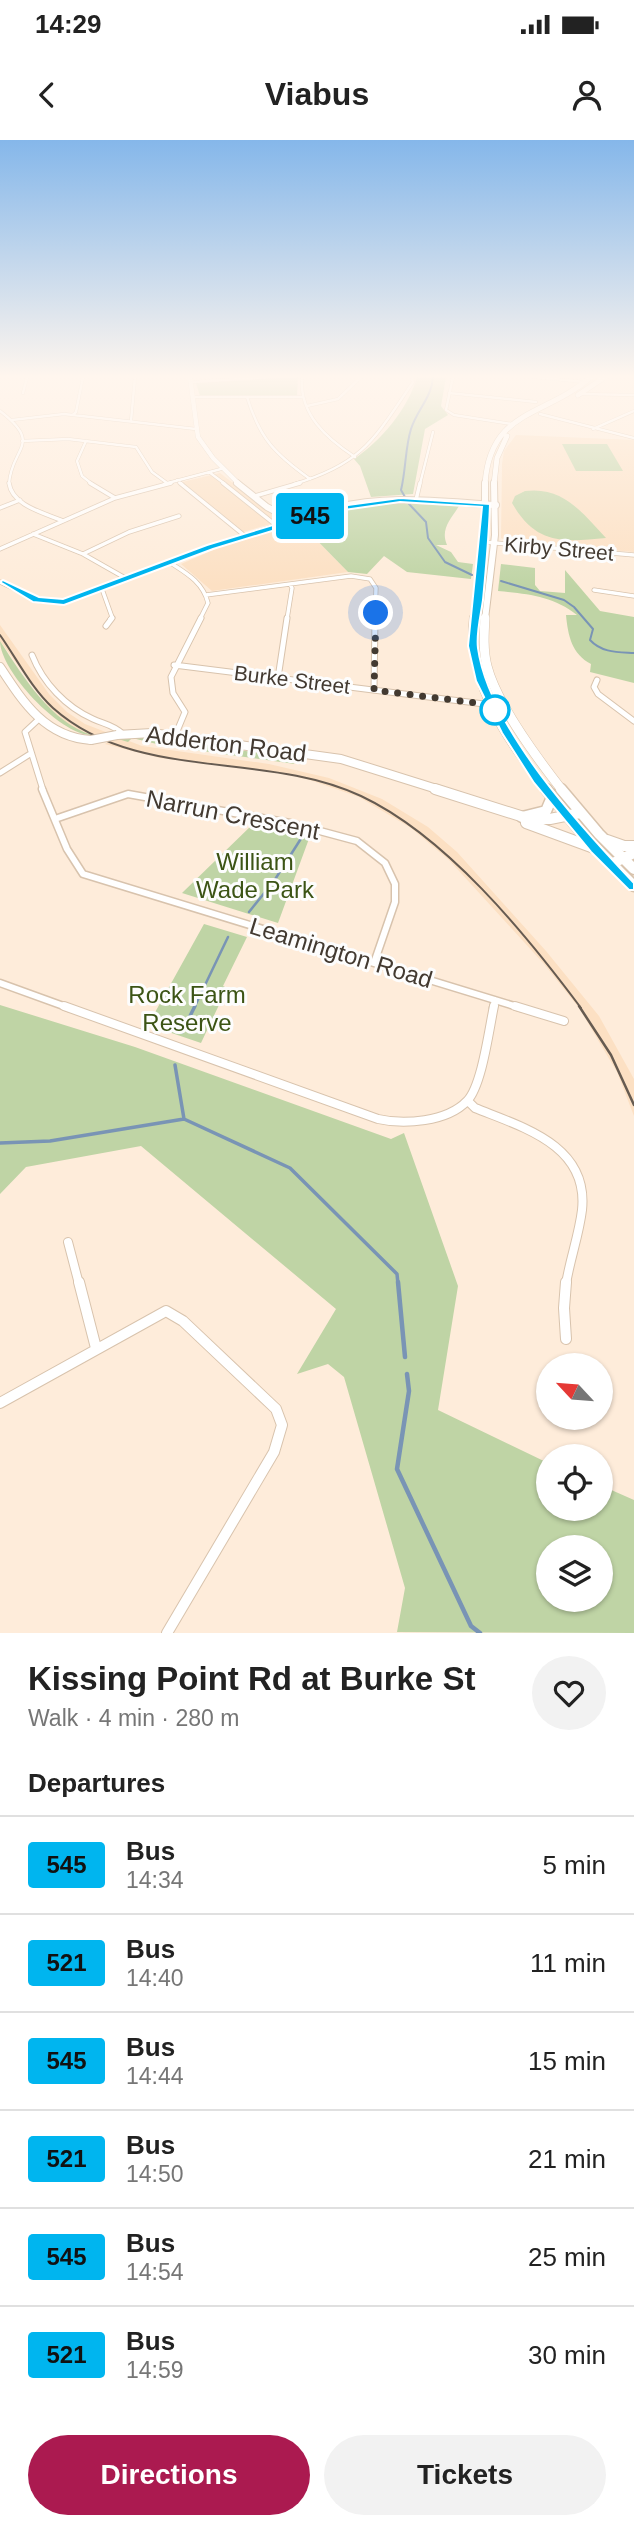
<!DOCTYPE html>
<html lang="en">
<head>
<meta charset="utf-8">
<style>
  :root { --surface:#fff; --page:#f2f2f2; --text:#222; --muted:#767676; --line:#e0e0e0; --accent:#ab1a50 }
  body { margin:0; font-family:Arial,sans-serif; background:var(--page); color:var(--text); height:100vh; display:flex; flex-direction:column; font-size:26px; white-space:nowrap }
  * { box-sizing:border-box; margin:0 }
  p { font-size:23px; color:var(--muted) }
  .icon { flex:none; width:38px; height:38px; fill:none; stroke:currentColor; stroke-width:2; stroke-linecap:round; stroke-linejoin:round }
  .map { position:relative; height:1493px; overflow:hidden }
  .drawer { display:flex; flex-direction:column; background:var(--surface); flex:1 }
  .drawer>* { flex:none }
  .badge { padding:0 14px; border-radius:5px; font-size:24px; line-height:46px }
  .needle { width:46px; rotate:296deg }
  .fabs { position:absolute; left:536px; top:1213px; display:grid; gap:14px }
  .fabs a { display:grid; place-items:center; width:77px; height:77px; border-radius:50%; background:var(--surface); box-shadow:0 2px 5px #0004; font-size:35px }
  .you { position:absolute; width:35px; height:35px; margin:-18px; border:5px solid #fff; border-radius:50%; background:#1a73e8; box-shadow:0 0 0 10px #1a73e833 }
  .map>.badge { position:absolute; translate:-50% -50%; box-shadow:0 0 0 4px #fff }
  h2 { padding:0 28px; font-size:26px; line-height:63px }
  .round { display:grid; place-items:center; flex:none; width:74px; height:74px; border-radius:37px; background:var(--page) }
  .overview { display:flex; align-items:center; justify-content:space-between; height:119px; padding:0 28px }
  h1 { font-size:33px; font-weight:700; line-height:52px }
  .action { display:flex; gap:14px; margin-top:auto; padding:14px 28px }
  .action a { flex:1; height:80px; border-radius:42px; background:var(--accent); color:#fff; font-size:28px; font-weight:700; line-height:80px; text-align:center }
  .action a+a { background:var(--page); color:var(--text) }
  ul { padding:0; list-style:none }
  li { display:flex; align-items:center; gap:21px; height:98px; padding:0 28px; border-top:2px solid var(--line) }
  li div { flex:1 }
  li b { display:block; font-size:26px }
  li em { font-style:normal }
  li .badge { min-width:77px; font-weight:700; text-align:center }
  .status { display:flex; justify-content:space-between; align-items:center; height:49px; padding:0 35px; background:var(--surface); direction:ltr }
  .status svg { height:19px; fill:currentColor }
  header { display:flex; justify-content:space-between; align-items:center; height:91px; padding:0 28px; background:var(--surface); font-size:32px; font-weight:700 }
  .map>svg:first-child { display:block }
  .built { fill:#fce0c3 }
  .green { fill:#bfd4a5; fill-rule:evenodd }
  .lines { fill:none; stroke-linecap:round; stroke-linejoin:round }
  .stream-far3 { stroke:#7994b5; stroke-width:2 }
  .stream-far2 { stroke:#7994b5; stroke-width:2.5 }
  .stream-far1 { stroke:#7994b5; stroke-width:3.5 }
  .stream { stroke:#7994b5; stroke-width:4.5 }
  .street-far5-casing { stroke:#d8c3ad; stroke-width:3.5 }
  .street-far4-casing { stroke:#d8c3ad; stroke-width:5 }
  .street-far3-casing { stroke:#d8c3ad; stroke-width:7 }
  .street-far2-casing { stroke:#d8c3ad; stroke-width:9 }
  .street-far1-casing { stroke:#d8c3ad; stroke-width:10 }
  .street-casing { stroke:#d8c3ad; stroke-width:12 }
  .secondary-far3-casing { stroke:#d8c3ad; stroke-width:5 }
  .secondary-far2-casing { stroke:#d8c3ad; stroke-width:8 }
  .secondary-far1-casing { stroke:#d8c3ad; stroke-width:10 }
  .secondary-casing { stroke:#d8c3ad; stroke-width:12 }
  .primary-far3-casing { stroke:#d8c3ad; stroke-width:6 }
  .primary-far2-casing { stroke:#d8c3ad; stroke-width:8 }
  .primary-far1-casing { stroke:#d8c3ad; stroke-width:10 }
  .primary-casing { stroke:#d8c3ad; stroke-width:13 }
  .street-far5 { stroke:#fff; stroke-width:2.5 }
  .street-far4 { stroke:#fff; stroke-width:3.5 }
  .street-far3 { stroke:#fff; stroke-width:5 }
  .street-far2 { stroke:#fff; stroke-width:6 }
  .street-far1 { stroke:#fff; stroke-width:8 }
  .street { stroke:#fff; stroke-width:10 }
  .secondary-far3 { stroke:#fff; stroke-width:4.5 }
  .secondary-far2 { stroke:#fff; stroke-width:6 }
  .secondary-far1 { stroke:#fff; stroke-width:8 }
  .secondary { stroke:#fff; stroke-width:10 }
  .primary-far3 { stroke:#fff; stroke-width:5 }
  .primary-far2 { stroke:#fff; stroke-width:6 }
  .primary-far1 { stroke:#fff; stroke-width:9 }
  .primary { stroke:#fff; stroke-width:10 }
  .tram-far1 { stroke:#665b51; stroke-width:2 }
  .tram { stroke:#665b51; stroke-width:2.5 }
  .secondary-bridge-casing { stroke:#d8c3ad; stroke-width:10; stroke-linecap:butt }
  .secondary-bridge { stroke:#fff; stroke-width:8 }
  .line { fill:#00b5ef; stroke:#fff; stroke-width:2 }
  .walk { stroke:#433a31; stroke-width:7; stroke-dasharray:0 12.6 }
  .stop-dot { fill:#fff; stroke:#00b5ef; stroke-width:3.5 }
  .labels { text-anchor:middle; stroke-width:6; stroke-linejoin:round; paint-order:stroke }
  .far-street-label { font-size:21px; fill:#433a31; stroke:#fdfdfd }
  .street-label { font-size:24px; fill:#433a31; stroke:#fdfdfd }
  .park-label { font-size:24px; fill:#3c5415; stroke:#fdfdfd }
</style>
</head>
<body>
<div class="status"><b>14:29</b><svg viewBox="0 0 49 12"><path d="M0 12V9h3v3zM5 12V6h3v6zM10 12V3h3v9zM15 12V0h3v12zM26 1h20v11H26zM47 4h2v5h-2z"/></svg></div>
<header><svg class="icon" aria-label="back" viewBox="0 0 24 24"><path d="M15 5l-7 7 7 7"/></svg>Viabus<svg class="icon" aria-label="person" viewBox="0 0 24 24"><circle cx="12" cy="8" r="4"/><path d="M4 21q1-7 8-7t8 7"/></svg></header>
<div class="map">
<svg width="634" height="1493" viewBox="0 0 634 1493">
  <rect width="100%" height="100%" fill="#feecda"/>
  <path class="built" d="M 516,295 L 634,300 L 634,412 L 507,401 L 501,398 L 502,324 L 504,311 Z
    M 220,333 L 277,377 L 277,382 L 243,392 L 182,342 Z
    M 297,383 L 301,384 L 348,432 L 212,451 L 181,424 L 218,408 Z
    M 0,485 L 49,554 L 67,572 L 85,584 L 142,606 L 269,624 L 329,638 L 382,659 L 428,687 L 457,712 L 546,811 L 599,876 L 634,939 L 634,976 L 617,932 L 579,868 L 544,824 L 449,720 L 411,688 L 359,657 L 307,639 L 270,631 L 160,618 L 105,604 L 108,602 L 70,586 L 48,566 L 0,501 Z"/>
  <path class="green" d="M 298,237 L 297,256 L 200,256 L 196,243 Z
    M 417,237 L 446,237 L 441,266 L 448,275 L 425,289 L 413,354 L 371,357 L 360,326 L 354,319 C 381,301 408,269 417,237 Z
    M 562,304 L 607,304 L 623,331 L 576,331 Z
    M 525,351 C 564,346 582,373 606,398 C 563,402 536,405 512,363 L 515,356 Z
    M 394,363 L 459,366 C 451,379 440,389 447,405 L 436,405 L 451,412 L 458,422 L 473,424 L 471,439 L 407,432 L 384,416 L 367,434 L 348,432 L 301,384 L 350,369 Z
    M 501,424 L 535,428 L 535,445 L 540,451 L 565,453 L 565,430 L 600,471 L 634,477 L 634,543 L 590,532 L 591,524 C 572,514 568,496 566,475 L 577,475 C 553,456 528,454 498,451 Z
    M 0,501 C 24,538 51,582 92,595 C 61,596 0,531 0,501 Z
    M 140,596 L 280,616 L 295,624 L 165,606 L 132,598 L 128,602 L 118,599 Z
    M 254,683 L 310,696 L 278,783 L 182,753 Z
    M 204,784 L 247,797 L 223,846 L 227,848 L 201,903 L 148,885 Z
    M 0,865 L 135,907 L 391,999 L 404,993 L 458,1146 L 438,1270 L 548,1323 L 548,1368 L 600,1368 L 600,1345 L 634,1360 L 634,1493 L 397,1492 L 405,1448 L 344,1237 L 328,1224 L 297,1234 L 336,1169 L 141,1006 L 26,1027 L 0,1054 ZM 548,1407 L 600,1407 L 600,1460 L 548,1460 Z"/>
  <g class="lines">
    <path class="stream-far3" d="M 405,357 L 401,350 C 406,330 405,308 411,289 C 417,270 432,257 433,237
      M 409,364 L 426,382 L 428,398 L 445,422 L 472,435
      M 501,441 L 564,460 L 574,467 L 593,489 L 590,500 C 602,513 618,512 634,513"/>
    <path class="stream-far2" d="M 249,772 L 274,741 L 302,697
      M 194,868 L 228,797"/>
    <path class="stream-far1" d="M 182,892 L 195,866
      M 175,925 L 184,979
      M 0,1003 L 50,1001 L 184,979 L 290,1028 L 397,1134 L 398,1144"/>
    <path class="stream" d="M 398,1142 L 405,1217
      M 407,1234 L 409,1251 L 397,1329 L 471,1486 L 480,1493"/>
    <g class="street-far5-casing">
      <path id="street-far5" d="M 302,237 C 299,274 326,298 355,317
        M 453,237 L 446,270 L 454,275 L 512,284
        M 534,237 L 585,242
        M 191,242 L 271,237
        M 23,253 L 27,237
        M 449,253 L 536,262
        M 580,254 L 634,255
        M 192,257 L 303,257
        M 247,257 C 260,299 275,314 310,339
        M 307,266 L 338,259 L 361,237
        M 0,271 C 44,305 11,307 9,344
        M 540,274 L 634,298
        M 73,275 L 76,272 L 83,237
        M 12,280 L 64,274 L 196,289
        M 131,281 L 135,237
        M 593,289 L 634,271
        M 22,301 L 68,299 L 136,307 L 152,332 L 167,343
        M 86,301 L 77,321 L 82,336 L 92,344
        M 209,332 L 225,344
        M 177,340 L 182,344
        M 164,344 L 221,329
        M 294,344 C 363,324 375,298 413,242 L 411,237
        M 420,344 L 433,292"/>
    </g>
    <g class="street-far4-casing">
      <path id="street-far4" d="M 9,343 C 12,366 45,373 63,381
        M 90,343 L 115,358
        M 180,343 L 245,396
        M 223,343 L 277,386
        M 255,356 L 300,343
        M 416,360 L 420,343
        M 0,368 L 20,360
        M 33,394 L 83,414 L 127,439
        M 484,402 L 634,415
        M 0,409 L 115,358 L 171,343
        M 83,414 L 129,392 L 179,376
        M 169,422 C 186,433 203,442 208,463 L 200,479
        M 0,442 L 41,461 L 64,462 L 210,407 L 284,383
        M 102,449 L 112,477 L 110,479
        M 594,450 L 634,456
        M 206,455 L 351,436 L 370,439 L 376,448 L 375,479
        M 287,479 L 292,448 L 290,444"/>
    </g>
    <g class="street-far3-casing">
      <path id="street-far3" d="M 106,486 L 112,478
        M 32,515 C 43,543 66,567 93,579 C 104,584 114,585 123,594
        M 174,525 L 492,565
        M 278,538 L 287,478
        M 597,540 L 594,547 L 598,554 L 634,581
        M 374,550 L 375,478
        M 39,579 L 25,592 L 43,650
        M 175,596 L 185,572 L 173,553 L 171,537 L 201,478
        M 0,633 L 30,614"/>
    </g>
    <g class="street-far2-casing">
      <path id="street-far2" d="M 42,649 L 67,709 L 83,734 L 521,868
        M 55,679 L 128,654 L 290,683 L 357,701 L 385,723 L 395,744 L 395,762 L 374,823
        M 0,843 L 69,868
        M 493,868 L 495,860"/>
    </g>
    <g class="street-far1-casing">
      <path id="street-far1" d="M 64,866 L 378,979 C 404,985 447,982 467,961 C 482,946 489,889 494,866
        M 515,866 L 564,881
        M 468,961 L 475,968 C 522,987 589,1005 582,1070 C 579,1095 570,1119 566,1144
        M 68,1102 L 79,1144"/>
    </g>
    <g class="street-casing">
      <path id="street" d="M 79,1142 L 96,1208
        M 566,1199 L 564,1168 L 566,1142
        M 0,1263 L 166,1171 L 183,1181 L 276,1269 L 282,1285 L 274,1312 L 167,1493"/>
    </g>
    <g class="secondary-far3-casing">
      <path id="secondary-far3" d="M 190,237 L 198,297 L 213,318 L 239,344"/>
    </g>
    <g class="secondary-far2-casing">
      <path id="secondary-far2" d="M 237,343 L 267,367 L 290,379
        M 286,379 L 282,382 L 289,384 C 304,379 319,372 335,368 C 387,354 443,362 496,365"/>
    </g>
    <g class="secondary-far1-casing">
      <path id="secondary-far1" d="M 0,527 C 23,562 45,597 91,600
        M 117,595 L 152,593 L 341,619 L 440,650"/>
    </g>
    <g class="secondary-casing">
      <path id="secondary" d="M 435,649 L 530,679 L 550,679 L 580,673
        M 526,683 L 594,708
        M 607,700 L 624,706 L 634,706
        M 611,724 L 634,713"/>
    </g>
    <g class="primary-far3-casing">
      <path id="primary-far3" d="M 578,255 L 605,237
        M 485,344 C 490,269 545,277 591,237
        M 494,344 L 497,318 L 507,296"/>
    </g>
    <g class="primary-far2-casing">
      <path id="primary-far2" d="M 474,479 L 485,396 L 485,343
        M 485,479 L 495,395 L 494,343"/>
    </g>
    <g class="primary-far1-casing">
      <path id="primary-far1" d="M 474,478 C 467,543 508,601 547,650
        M 485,478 C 484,494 483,510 487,526 C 497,565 537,618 562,650"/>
    </g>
    <g class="primary-casing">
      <path id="primary" d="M 546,649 L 588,700 L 634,746
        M 561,649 L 599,694 L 634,729
        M 522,677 L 546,671 L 552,657"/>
    </g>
    <use href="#street-far5" class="street-far5"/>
    <use href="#street-far4" class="street-far4"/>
    <use href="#street-far3" class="street-far3"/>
    <use href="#street-far2" class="street-far2"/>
    <use href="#street-far1" class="street-far1"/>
    <use href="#street" class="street"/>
    <use href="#secondary-far3" class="secondary-far3"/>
    <use href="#secondary-far2" class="secondary-far2"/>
    <use href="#secondary-far1" class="secondary-far1"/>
    <use href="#secondary" class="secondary"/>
    <use href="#primary-far3" class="primary-far3"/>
    <use href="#primary-far2" class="primary-far2"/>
    <use href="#primary-far1" class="primary-far1"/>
    <use href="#primary" class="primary"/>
    <path class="tram-far1" d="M 0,495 C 17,519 31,548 53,568 C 137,643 264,610 361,656 C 446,696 525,793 581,868"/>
    <path class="tram" d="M 579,866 L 611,915 L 634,965"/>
    <g class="secondary-bridge-casing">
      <path id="secondary-bridge" d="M 91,600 L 117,595"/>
    </g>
    <use href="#secondary-bridge" class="secondary-bridge"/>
  </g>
  <linearGradient id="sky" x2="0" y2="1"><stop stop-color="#85b7ea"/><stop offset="0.53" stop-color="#fff6ee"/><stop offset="1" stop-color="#fff6ee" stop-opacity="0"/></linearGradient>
  <rect width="634" height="446" fill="url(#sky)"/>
  <path class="line" d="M 400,358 L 490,364 C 489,397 486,428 483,460 C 481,475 476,493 478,508 C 489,588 582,688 634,743 L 634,750 L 629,750 L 591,712 L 534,643 L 502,593 L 476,541 L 468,506 L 482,367 L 400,362 L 337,371 L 213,409 L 64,465 L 33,462 L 0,442 L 3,440 L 39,457 L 63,459 L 207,405 L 333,367 Z"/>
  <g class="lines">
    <path class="walk" d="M 376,473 L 374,550 L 492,565 L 495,570"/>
  </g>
  <circle class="stop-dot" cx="495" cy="570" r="14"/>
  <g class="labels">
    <g class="far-street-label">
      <text transform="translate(559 409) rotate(5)" y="7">Kirby Street</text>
      <text transform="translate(292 540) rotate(7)" y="7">Burke Street</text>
    </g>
    <g class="street-label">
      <text transform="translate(226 604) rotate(7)" y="8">Adderton Road</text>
      <text transform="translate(233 675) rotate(11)" y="8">Narrun Crescent</text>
      <text transform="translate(341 813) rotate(17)" y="8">Leamington Road</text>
    </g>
    <g class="park-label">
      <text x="255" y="730">William<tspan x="255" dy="28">Wade Park</tspan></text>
      <text x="187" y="863">Rock Farm<tspan x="187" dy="28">Reserve</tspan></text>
    </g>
  </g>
</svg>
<div class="fabs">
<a><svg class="needle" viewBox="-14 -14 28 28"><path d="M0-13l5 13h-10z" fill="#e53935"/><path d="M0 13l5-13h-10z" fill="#767676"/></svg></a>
<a><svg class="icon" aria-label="locate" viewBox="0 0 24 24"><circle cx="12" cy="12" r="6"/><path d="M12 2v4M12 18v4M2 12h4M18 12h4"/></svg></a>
<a><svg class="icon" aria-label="layers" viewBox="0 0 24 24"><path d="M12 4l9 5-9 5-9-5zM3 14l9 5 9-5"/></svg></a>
</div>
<div class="you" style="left:376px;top:473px"></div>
<b class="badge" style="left:310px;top:376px;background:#00b5ef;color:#111">545</b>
</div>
<section class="drawer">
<div class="overview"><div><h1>Kissing Point Rd at Burke St</h1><p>Walk · 4 min · 280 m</p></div><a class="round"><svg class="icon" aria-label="heart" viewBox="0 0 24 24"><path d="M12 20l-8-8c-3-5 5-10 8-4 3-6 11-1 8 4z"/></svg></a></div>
<h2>Departures</h2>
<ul>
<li><span class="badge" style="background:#00b5ef;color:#111">545</span><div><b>Bus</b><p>14:34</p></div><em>5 min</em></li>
<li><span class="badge" style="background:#00b5ef;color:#111">521</span><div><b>Bus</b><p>14:40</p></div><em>11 min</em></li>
<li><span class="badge" style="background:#00b5ef;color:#111">545</span><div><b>Bus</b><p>14:44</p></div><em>15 min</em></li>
<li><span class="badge" style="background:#00b5ef;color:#111">521</span><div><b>Bus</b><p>14:50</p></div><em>21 min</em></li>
<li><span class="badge" style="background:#00b5ef;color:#111">545</span><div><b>Bus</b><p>14:54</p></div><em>25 min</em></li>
<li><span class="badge" style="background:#00b5ef;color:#111">521</span><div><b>Bus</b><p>14:59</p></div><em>30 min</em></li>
</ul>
<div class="action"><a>Directions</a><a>Tickets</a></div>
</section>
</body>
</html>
